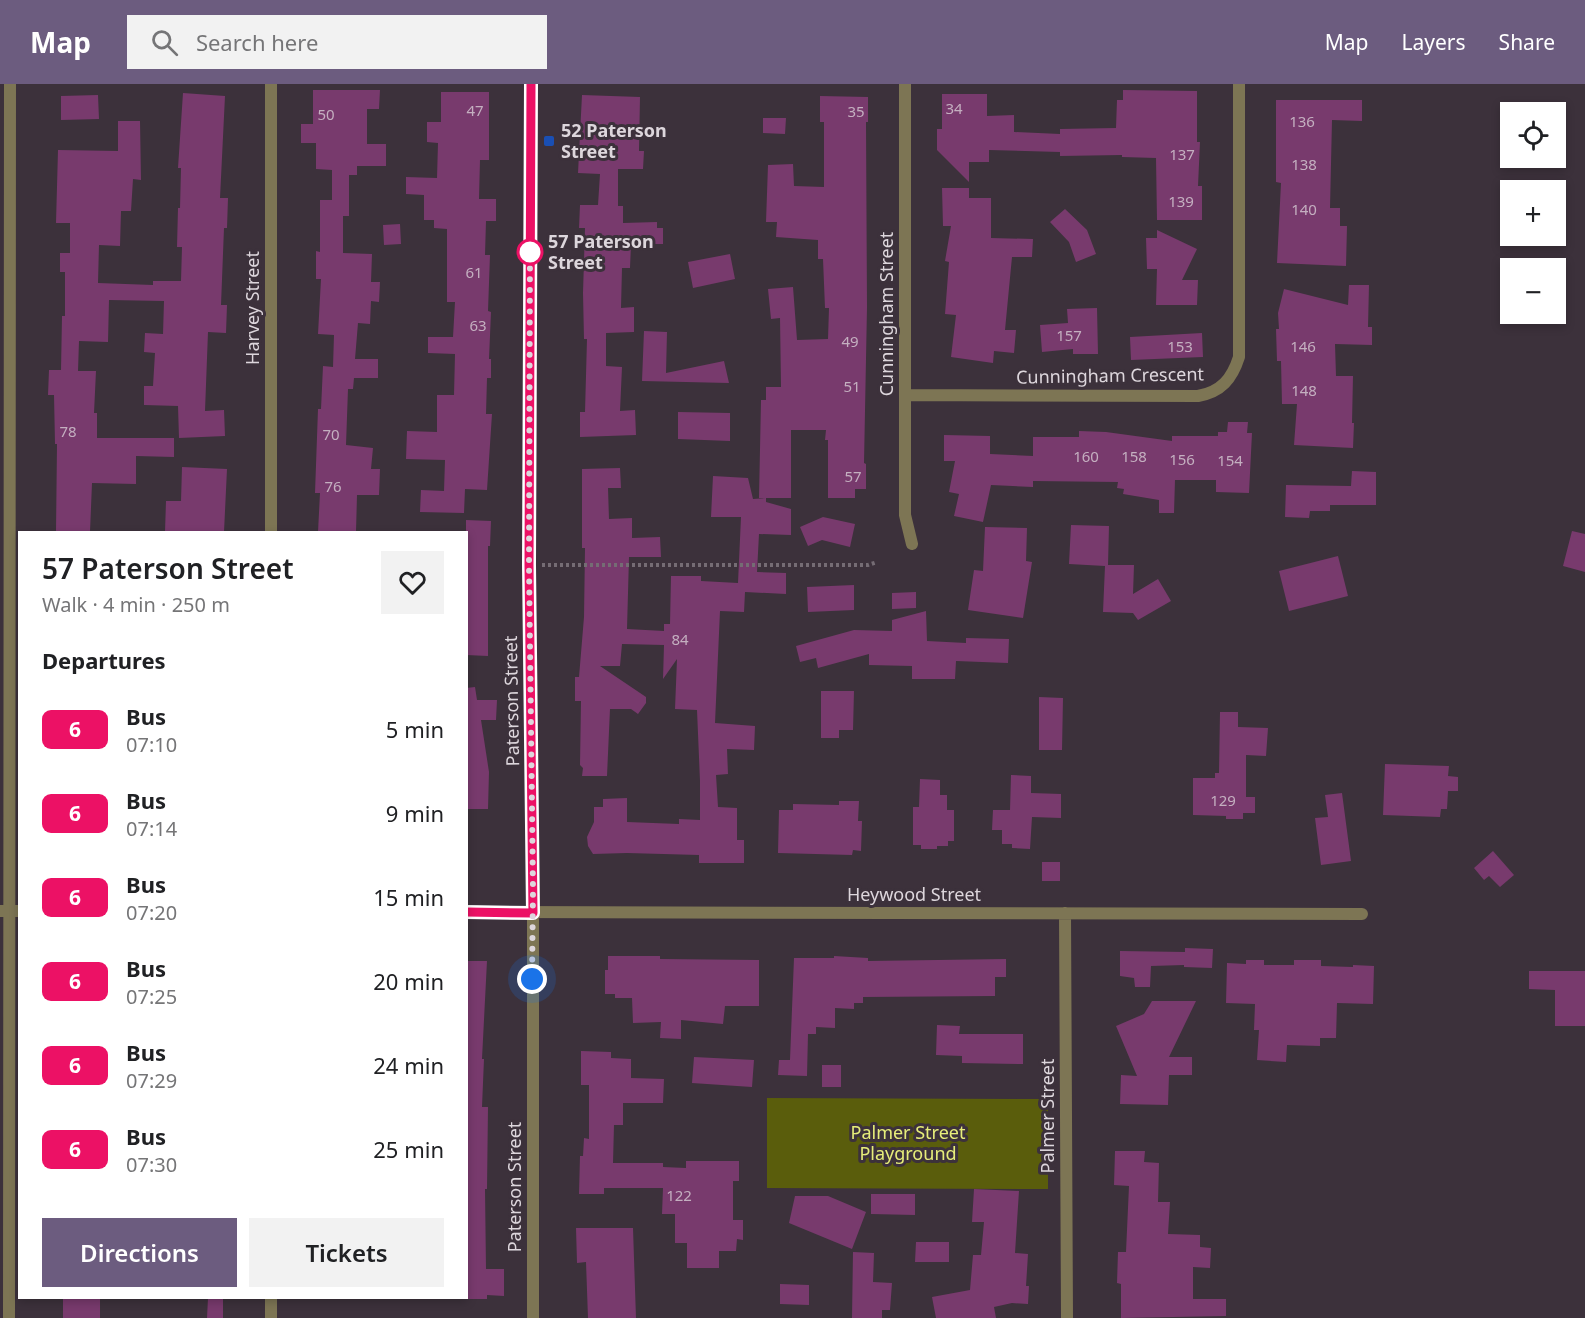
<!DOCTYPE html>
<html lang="en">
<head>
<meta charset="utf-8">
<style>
  :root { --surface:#fff; --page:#f2f2f2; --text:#202124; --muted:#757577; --accent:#6c5c7f }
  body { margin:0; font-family:"Noto Sans",sans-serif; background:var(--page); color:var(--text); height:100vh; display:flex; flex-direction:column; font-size:22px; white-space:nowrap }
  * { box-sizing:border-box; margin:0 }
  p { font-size:20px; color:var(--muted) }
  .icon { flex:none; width:33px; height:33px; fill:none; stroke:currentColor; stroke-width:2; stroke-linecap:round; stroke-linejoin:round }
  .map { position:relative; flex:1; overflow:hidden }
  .details { position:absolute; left:18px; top:447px; width:450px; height:768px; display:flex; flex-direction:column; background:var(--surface); border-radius:0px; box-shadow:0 3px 9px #0003 }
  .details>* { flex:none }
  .badge { padding:0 12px; border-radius:9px; font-size:21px; line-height:39px }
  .tools { position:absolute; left:1500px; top:18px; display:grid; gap:12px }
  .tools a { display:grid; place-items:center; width:66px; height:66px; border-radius:0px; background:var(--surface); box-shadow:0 3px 9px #0003; font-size:30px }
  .you { position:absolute; width:30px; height:30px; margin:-15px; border:4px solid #fff; border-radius:50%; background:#1a73e8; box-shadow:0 0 0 9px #1a73e833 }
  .map>.badge { position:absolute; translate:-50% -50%; box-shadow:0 0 0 3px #fff }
  h2 { padding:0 24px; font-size:22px; line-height:54px }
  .round { display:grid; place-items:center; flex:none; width:63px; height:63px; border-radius:0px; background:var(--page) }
  .overview { display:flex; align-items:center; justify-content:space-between; height:102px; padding:0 24px }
  h1 { font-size:28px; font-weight:600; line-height:45px }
  .primary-button { display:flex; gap:12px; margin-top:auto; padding:12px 24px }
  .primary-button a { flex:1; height:69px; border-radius:0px; background:var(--accent); color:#fff; font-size:24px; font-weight:600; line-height:69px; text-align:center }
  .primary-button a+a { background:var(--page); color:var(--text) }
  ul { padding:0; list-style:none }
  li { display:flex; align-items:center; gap:18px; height:84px; padding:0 24px }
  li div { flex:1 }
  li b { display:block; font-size:22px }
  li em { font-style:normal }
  li .badge { min-width:66px; font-weight:700; text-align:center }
  header { display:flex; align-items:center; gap:36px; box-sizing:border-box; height:84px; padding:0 30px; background:var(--accent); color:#fff }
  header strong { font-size:28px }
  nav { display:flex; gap:33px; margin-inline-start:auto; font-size:21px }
  .search { width:420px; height:54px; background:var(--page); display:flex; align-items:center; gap:15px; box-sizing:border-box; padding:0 21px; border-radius:0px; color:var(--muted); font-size:22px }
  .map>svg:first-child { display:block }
  .green { fill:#5a5d0c }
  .building { fill:#783a6d }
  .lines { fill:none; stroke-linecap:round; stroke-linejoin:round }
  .path { stroke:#756c74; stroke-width:4; stroke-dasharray:3 3; stroke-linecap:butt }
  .street { stroke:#7d7554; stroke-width:12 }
  .line-casing { stroke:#fff; stroke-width:14 }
  .line { stroke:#ec1165; stroke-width:9 }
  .walk { stroke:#ddd6dc; stroke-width:6; stroke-dasharray:0 10.8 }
  .transit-dot { fill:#1a4fb4; stroke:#3c313b; stroke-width:2 }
  .stop-dot { fill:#fff; stroke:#ec1165; stroke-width:3 }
  .labels { text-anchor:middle; stroke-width:6; stroke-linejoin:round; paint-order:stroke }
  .number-label { font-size:15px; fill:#c4afc0 }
  .poi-label { font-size:18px; font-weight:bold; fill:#ddd6dc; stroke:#3c313b; text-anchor:start }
  .stop-label { font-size:18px; font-weight:bold; fill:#ddd6dc; stroke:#3c313b; text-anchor:start }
  .street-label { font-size:18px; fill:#ddd6dc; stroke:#3c313b }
  .park-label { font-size:18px; fill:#e6ed7a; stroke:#3c313b }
</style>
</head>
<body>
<header>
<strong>Map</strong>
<div class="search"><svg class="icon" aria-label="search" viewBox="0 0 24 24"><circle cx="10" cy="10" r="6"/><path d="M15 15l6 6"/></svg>Search here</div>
<nav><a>Map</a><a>Layers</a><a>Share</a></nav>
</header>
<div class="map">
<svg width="1585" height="1234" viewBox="0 0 1585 1234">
  <rect width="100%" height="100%" fill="#3c313b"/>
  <path class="green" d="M 767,1014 L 1048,1015 L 1048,1105 L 767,1104 Z"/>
  <path class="building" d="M 313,6 L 380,6 L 379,25 L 367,25 L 367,60 L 386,60 L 386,82 L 357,82 L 357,91 L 349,91 L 349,132 L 343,132 L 343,169 L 372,170 L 371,198 L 380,198 L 379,218 L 371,217 L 370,240 L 358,239 L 355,275 L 378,275 L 378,294 L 354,294 L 353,305 L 348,305 L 346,361 L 373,364 L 371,385 L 380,385 L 379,411 L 357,411 L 356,448 L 318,448 L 320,409 L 315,409 L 318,325 L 321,325 L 323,282 L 333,283 L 334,251 L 318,250 L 321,195 L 316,195 L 316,167 L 320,168 L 320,116 L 332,116 L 332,86 L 316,85 L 316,59 L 301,59 L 301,40 L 313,40 Z
    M 1123,6 L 1197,7 L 1197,58 L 1200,58 L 1198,102 L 1202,102 L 1202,136 L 1157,136 L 1156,74 L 1122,73 L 1122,71 L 1060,72 L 1060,68 L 989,66 L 989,78 L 969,78 L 969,98 L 937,66 L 937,45 L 942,45 L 942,10 L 987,10 L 987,32 L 1014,31 L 1014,48 L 1060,50 L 1060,45 L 1116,44 L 1117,16 L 1123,16 Z
    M 441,8 L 489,8 L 489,76 L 480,76 L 479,115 L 496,115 L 496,137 L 486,137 L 485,171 L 490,171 L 488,227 L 491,228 L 489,275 L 491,275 L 491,294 L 487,294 L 486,330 L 492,330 L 487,406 L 465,405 L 464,429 L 420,428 L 421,406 L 444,407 L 445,376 L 406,375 L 407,347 L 437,348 L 437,311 L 454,311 L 455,270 L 428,269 L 428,253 L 453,253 L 455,218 L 447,218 L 447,145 L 434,144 L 434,136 L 424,136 L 424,111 L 406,110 L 406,93 L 437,94 L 438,59 L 427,58 L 427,38 L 441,38 Z
    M 183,9 L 225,12 L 220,114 L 228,114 L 227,144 L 224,144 L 221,221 L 227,221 L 226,249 L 208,248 L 205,327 L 224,326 L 225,352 L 179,354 L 178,322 L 144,321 L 144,302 L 153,302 L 155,269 L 144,268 L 145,249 L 163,250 L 164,217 L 109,216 L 108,258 L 79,257 L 78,287 L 96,287 L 94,329 L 97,329 L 97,354 L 174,354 L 174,373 L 136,372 L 136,400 L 92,399 L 90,448 L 56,448 L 57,360 L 55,360 L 54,311 L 48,311 L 49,286 L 61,286 L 62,232 L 65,232 L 65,188 L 60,188 L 60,169 L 70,169 L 70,139 L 56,139 L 58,66 L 118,67 L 118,37 L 140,37 L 141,96 L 133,95 L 131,127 L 121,127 L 120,162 L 99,161 L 98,199 L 153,201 L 153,197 L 181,197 L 182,163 L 177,163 L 178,124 L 180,124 L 181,84 L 178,84 Z
    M 98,11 L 99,35 L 61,36 L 61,12 Z
    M 582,11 L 640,13 L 639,67 L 644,67 L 643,85 L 618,85 L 618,122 L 623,122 L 623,139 L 657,138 L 657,144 L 663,144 L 663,160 L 631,160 L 630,184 L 622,184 L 621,224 L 634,223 L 634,248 L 606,249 L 606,282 L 622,283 L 620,327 L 635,326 L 636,351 L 580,353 L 580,328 L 585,328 L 587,255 L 584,255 L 583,209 L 585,144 L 579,144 L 580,121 L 598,121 L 600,90 L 578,89 Z
    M 820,12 L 868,13 L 868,38 L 866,38 L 867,223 L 864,379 L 866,380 L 866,405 L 855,405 L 855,414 L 828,414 L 828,356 L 825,356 L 826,346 L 791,346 L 791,414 L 766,414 L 766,418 L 791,425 L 791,451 L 759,450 L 757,488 L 786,489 L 786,510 L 745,508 L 744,528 L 720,527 L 715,639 L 755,642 L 754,666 L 727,665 L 728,690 L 716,691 L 718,723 L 737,724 L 737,756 L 744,756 L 744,779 L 699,779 L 699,771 L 627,769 L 593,770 L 588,762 L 587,753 L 594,738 L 594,723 L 603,723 L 603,715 L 627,714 L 627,738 L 679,740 L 679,735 L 700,736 L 700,697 L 697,626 L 675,625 L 677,575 L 663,595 L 664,561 L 622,560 L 620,582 L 600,582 L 646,613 L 646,619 L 638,630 L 631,625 L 610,625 L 607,692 L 582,692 L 583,684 L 580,681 L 581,617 L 575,617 L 575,593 L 579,593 L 584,533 L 585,464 L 582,464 L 582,385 L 620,384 L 621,404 L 608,404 L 609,435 L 632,434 L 632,454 L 660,453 L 661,473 L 629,473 L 627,545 L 664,547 L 664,540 L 670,540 L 671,492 L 701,492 L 701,497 L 738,499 L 741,433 L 711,433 L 713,392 L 748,394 L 753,415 L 766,414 L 759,414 L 761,316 L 766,316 L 766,303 L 781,303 L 780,234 L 771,235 L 768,205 L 793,203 L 797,256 L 828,255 L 829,224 L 825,224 L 823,175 L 818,175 L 818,156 L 776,153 L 777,138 L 766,138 L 768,81 L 793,80 L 794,102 L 824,103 L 824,38 L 820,38 Z
    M 1276,16 L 1362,16 L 1362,37 L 1332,36 L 1330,124 L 1340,124 L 1340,142 L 1347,142 L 1346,182 L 1277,179 L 1281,99 L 1276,98 Z
    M 763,34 L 786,34 L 785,50 L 763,49 Z
    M 942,104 L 969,104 L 969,114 L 991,114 L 991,154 L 1033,155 L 1032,173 L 1012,173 L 1005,246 L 1016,246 L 1014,269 L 994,267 L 993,279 L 951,273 L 956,231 L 945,230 L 949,178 L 945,177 L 951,142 L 943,142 Z
    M 1065,125 L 1087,146 L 1096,170 L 1076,178 L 1069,158 L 1050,138 Z
    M 400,140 L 401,160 L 384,161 L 383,141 Z
    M 1157,146 L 1197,165 L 1182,196 L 1198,196 L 1197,221 L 1156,221 L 1157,185 L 1147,185 L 1146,154 L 1157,154 Z
    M 730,170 L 735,195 L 693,204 L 688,178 Z
    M 1349,201 L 1369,201 L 1368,243 L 1372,243 L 1372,261 L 1335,260 L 1336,292 L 1353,292 L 1352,339 L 1354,339 L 1353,364 L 1294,361 L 1297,320 L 1282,320 L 1281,277 L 1277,277 L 1276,245 L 1279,245 L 1278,229 L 1284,205 L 1348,221 Z
    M 1097,224 L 1098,270 L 1073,270 L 1073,265 L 1042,268 L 1040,241 L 1068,239 L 1067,225 Z
    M 644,247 L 667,248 L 666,289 L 724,277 L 729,299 L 642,297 Z
    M 1202,249 L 1203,273 L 1131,276 L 1130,253 Z
    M 678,328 L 730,329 L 730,357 L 678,355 Z
    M 1228,338 L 1248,338 L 1247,349 L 1252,349 L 1249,409 L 1216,408 L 1216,396 L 1175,396 L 1174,429 L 1159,429 L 1159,416 L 1123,410 L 1124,405 L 1117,404 L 1118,398 L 1033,397 L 1033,403 L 991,401 L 983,438 L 954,432 L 959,410 L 949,408 L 955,377 L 944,377 L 944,351 L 990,352 L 990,370 L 1033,372 L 1033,353 L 1079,353 L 1079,347 L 1106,348 L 1172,357 L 1172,352 L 1218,352 L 1218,348 L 1227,348 Z
    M 182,383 L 227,385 L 224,448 L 165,448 L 166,417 L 181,417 Z
    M 1352,387 L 1376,388 L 1376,421 L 1330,421 L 1330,427 L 1310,427 L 1309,434 L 1285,433 L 1286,401 L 1351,402 Z
    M 823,433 L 855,440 L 850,463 L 822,456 L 808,462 L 800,443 Z
    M 466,436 L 491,437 L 490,462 L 488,462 L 488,572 L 466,571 Z
    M 1071,441 L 1109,442 L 1108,481 L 1134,481 L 1133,510 L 1158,495 L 1171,517 L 1138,536 L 1133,529 L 1103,528 L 1105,482 L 1069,480 Z
    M 985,443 L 1027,444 L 1026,477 L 1032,478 L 1023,534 L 968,526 L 974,486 L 983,487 Z
    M 1572,447 L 1585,450 L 1585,488 L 1563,482 Z
    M 1338,472 L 1348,512 L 1289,527 L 1279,487 Z
    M 854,501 L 854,526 L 808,528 L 807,503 Z
    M 916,508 L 916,524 L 892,525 L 892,509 Z
    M 926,527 L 927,557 L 966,559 L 966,554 L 1009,555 L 1008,579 L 956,577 L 955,595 L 912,595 L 912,582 L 869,581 L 869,570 L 818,584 L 816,574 L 800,578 L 796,562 L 854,546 L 892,547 L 892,536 Z
    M 475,603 L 477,616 L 497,616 L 496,636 L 481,636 L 489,688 L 488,725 L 466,725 L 466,604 Z
    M 821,607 L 854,607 L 853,646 L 839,646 L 839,654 L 821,654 Z
    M 1039,613 L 1063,614 L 1062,666 L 1039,666 Z
    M 1220,628 L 1238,628 L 1238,643 L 1268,644 L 1266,672 L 1246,671 L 1246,713 L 1255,713 L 1255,729 L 1243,729 L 1243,735 L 1226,735 L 1226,732 L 1193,731 L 1193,694 L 1215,694 L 1215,689 L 1219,689 Z
    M 1385,680 L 1449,682 L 1448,692 L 1458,693 L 1458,707 L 1448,707 L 1447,725 L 1441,725 L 1440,733 L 1383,731 Z
    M 1011,691 L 1031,692 L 1031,709 L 1061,710 L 1061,734 L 1032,733 L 1030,765 L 1012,764 L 1012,760 L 1002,760 L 1002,746 L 992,746 L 993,726 L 1010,726 Z
    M 920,695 L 940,696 L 940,711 L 947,711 L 947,726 L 954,726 L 954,757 L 948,757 L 948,762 L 937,762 L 937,765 L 921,765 L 921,761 L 913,761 L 913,723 L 919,723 Z
    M 1342,709 L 1351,777 L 1321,781 L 1315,734 L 1328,733 L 1325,711 Z
    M 839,717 L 859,717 L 858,737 L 862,737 L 861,767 L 853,766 L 852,771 L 778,769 L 779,726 L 793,726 L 793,720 L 839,721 Z
    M 1493,767 L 1514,791 L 1500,803 L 1489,792 L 1484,796 L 1474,784 Z
    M 1042,778 L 1060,778 L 1060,797 L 1042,797 Z
    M 1185,864 L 1213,865 L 1212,884 L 1184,883 L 1184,881 L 1151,882 L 1150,903 L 1135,903 L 1134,894 L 1120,892 L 1120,867 L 1185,868 Z
    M 608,872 L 660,872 L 660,875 L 759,876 L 759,922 L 725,922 L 723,940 L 681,936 L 681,955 L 660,954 L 661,938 L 633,939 L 632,914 L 615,914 L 615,910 L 605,910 L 605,886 L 608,886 Z
    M 834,872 L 868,874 L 868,877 L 1006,875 L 1006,893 L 995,893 L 995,912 L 863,913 L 863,919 L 854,919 L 854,925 L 835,924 L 835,944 L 816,943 L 816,950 L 808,950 L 807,992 L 778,991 L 779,976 L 790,976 L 794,874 L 834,874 Z
    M 1246,876 L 1264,876 L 1264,881 L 1294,881 L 1294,876 L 1321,876 L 1321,882 L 1353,883 L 1353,881 L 1374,882 L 1373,920 L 1337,919 L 1336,954 L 1320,954 L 1320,962 L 1287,961 L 1286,978 L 1257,976 L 1259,946 L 1254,946 L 1255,920 L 1226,919 L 1227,879 L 1246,880 Z
    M 466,877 L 487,877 L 482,975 L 484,975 L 482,1023 L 488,1023 L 487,1105 L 485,1105 L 486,1185 L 504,1185 L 504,1212 L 487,1211 L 487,1215 L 466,1215 Z
    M 1529,887 L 1585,887 L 1585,942 L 1555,942 L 1555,906 L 1529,905 Z
    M 1152,917 L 1196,917 L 1169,973 L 1192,973 L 1192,991 L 1169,991 L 1168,1021 L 1120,1020 L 1121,991 L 1137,992 L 1116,942 L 1144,930 Z
    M 937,941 L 960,942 L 959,950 L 1023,950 L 1023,980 L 962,979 L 962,972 L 936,971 Z
    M 581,967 L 611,968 L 611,974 L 631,975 L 631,994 L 664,995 L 663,1019 L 623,1019 L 623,1041 L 614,1041 L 613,1079 L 663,1079 L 663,1083 L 686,1084 L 686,1077 L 739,1077 L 739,1097 L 733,1097 L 733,1136 L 743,1136 L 743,1156 L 737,1155 L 736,1167 L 719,1167 L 719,1184 L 687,1184 L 687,1159 L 675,1159 L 675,1130 L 662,1130 L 663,1104 L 604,1104 L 604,1110 L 579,1110 L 580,1072 L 583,1072 L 584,1054 L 589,1055 L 589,1001 L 581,1001 Z
    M 694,973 L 754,976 L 752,1003 L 692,999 Z
    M 822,981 L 841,981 L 841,1003 L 822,1003 Z
    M 1115,1067 L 1145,1067 L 1144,1078 L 1159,1079 L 1158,1118 L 1170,1118 L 1168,1150 L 1200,1151 L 1200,1163 L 1211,1164 L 1210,1184 L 1193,1183 L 1193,1215 L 1226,1215 L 1226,1232 L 1121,1234 L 1121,1200 L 1117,1199 L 1118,1168 L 1126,1168 L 1129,1102 L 1114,1101 Z
    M 974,1105 L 1019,1107 L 1015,1169 L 1028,1170 L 1026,1202 L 1029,1202 L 1028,1220 L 1012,1219 L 994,1223 L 996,1234 L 936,1234 L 932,1213 L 970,1206 L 973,1171 L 981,1171 L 984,1138 L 972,1138 Z
    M 871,1110 L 915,1110 L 915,1131 L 871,1130 Z
    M 795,1112 L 828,1112 L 866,1128 L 852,1165 L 789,1139 Z
    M 576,1144 L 633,1144 L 636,1234 L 588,1234 L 586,1178 L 577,1179 Z
    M 916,1158 L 949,1158 L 949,1178 L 915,1178 Z
    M 853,1168 L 874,1169 L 873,1198 L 892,1199 L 890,1226 L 882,1226 L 882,1234 L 852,1234 Z
    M 780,1200 L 809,1201 L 809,1221 L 780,1220 Z
    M 63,1214 L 100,1214 L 100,1234 L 63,1234 Z
    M 208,1214 L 223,1214 L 223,1234 L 207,1234 Z"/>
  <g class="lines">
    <path class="path" d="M 542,481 L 868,481 L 877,478"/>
    <path class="street" d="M 531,0 L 529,481 L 533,806 L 533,1234
      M 905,0 L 905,431 L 912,460
      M 905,311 L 1198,312 C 1221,308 1232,295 1239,273 L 1239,0
      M 271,448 L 271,0
      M 0,827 L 20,827
      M 466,828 L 1362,830
      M 1065,829 L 1067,1234
      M 271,1214 L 271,1234
      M 9,1234 L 10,0"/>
  </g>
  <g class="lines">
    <g class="line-casing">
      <path id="line" d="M 466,828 L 533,829 L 529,481 L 531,0"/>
    </g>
    <use href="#line" class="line"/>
    <path class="walk" d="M 530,168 L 530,160 L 529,481 L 533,806 L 532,895"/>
  </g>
  <rect class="transit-dot" x="543" y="51" width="12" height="12" rx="3"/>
  <circle class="stop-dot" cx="530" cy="168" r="12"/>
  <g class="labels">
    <g class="number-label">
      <text x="954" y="30">34</text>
      <text x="475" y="32">47</text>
      <text x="856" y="33">35</text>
      <text x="326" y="36">50</text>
      <text x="1302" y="43">136</text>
      <text x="1182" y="76">137</text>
      <text x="1304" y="86">138</text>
      <text x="1181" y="123">139</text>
      <text x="1304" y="131">140</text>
      <text x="474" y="194">61</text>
      <text x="478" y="247">63</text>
      <text x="1069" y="257">157</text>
      <text x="850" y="263">49</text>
      <text x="1180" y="268">153</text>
      <text x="1303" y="268">146</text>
      <text x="852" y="308">51</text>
      <text x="1304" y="312">148</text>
      <text x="68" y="353">78</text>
      <text x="331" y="356">70</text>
      <text x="1086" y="378">160</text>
      <text x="1134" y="378">158</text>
      <text x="1182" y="381">156</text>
      <text x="1230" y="382">154</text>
      <text x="853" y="398">57</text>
      <text x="333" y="408">76</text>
      <text x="680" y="561">84</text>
      <text x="1223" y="722">129</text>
      <text x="679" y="1117">122</text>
    </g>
    <g class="poi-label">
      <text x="561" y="53">52 Paterson<tspan x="561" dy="21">Street</tspan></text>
    </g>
    <g class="stop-label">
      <text x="548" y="164">57 Paterson<tspan x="548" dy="21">Street</tspan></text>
    </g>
    <g class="street-label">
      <text transform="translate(253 224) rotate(-90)" y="6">Harvey Street</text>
      <text transform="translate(887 230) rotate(-90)" y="6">Cunningham Street</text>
      <text transform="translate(1110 292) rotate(-1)" y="6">Cunningham Crescent</text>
      <text transform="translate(512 617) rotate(-91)" y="6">Paterson Street</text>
      <text x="914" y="817">Heywood Street</text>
      <text transform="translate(1048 1032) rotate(-90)" y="6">Palmer Street</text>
      <text transform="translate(515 1103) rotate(-90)" y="6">Paterson Street</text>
    </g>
    <g class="park-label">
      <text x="908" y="1055">Palmer Street<tspan x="908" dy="21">Playground</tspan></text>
    </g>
  </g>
</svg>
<div class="tools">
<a><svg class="icon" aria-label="locate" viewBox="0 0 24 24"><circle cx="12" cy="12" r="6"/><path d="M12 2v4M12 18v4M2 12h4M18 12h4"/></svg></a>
<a>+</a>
<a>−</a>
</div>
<div class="you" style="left:532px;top:895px"></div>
<section class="details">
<div class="overview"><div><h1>57 Paterson Street</h1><p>Walk · 4 min · 250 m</p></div><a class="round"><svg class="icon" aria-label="heart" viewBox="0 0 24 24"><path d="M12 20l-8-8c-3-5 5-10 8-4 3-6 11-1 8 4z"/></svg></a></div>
<h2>Departures</h2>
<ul>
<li><span class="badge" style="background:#ec1165;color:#fff">6</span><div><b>Bus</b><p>07:10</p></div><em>5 min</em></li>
<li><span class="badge" style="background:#ec1165;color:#fff">6</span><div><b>Bus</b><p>07:14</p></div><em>9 min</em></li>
<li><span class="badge" style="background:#ec1165;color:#fff">6</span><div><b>Bus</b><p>07:20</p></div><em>15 min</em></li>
<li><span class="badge" style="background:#ec1165;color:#fff">6</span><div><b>Bus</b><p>07:25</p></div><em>20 min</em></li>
<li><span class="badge" style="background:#ec1165;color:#fff">6</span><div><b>Bus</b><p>07:29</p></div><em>24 min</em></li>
<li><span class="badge" style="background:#ec1165;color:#fff">6</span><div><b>Bus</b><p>07:30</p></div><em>25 min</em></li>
</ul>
<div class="primary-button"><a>Directions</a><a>Tickets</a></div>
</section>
</div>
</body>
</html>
